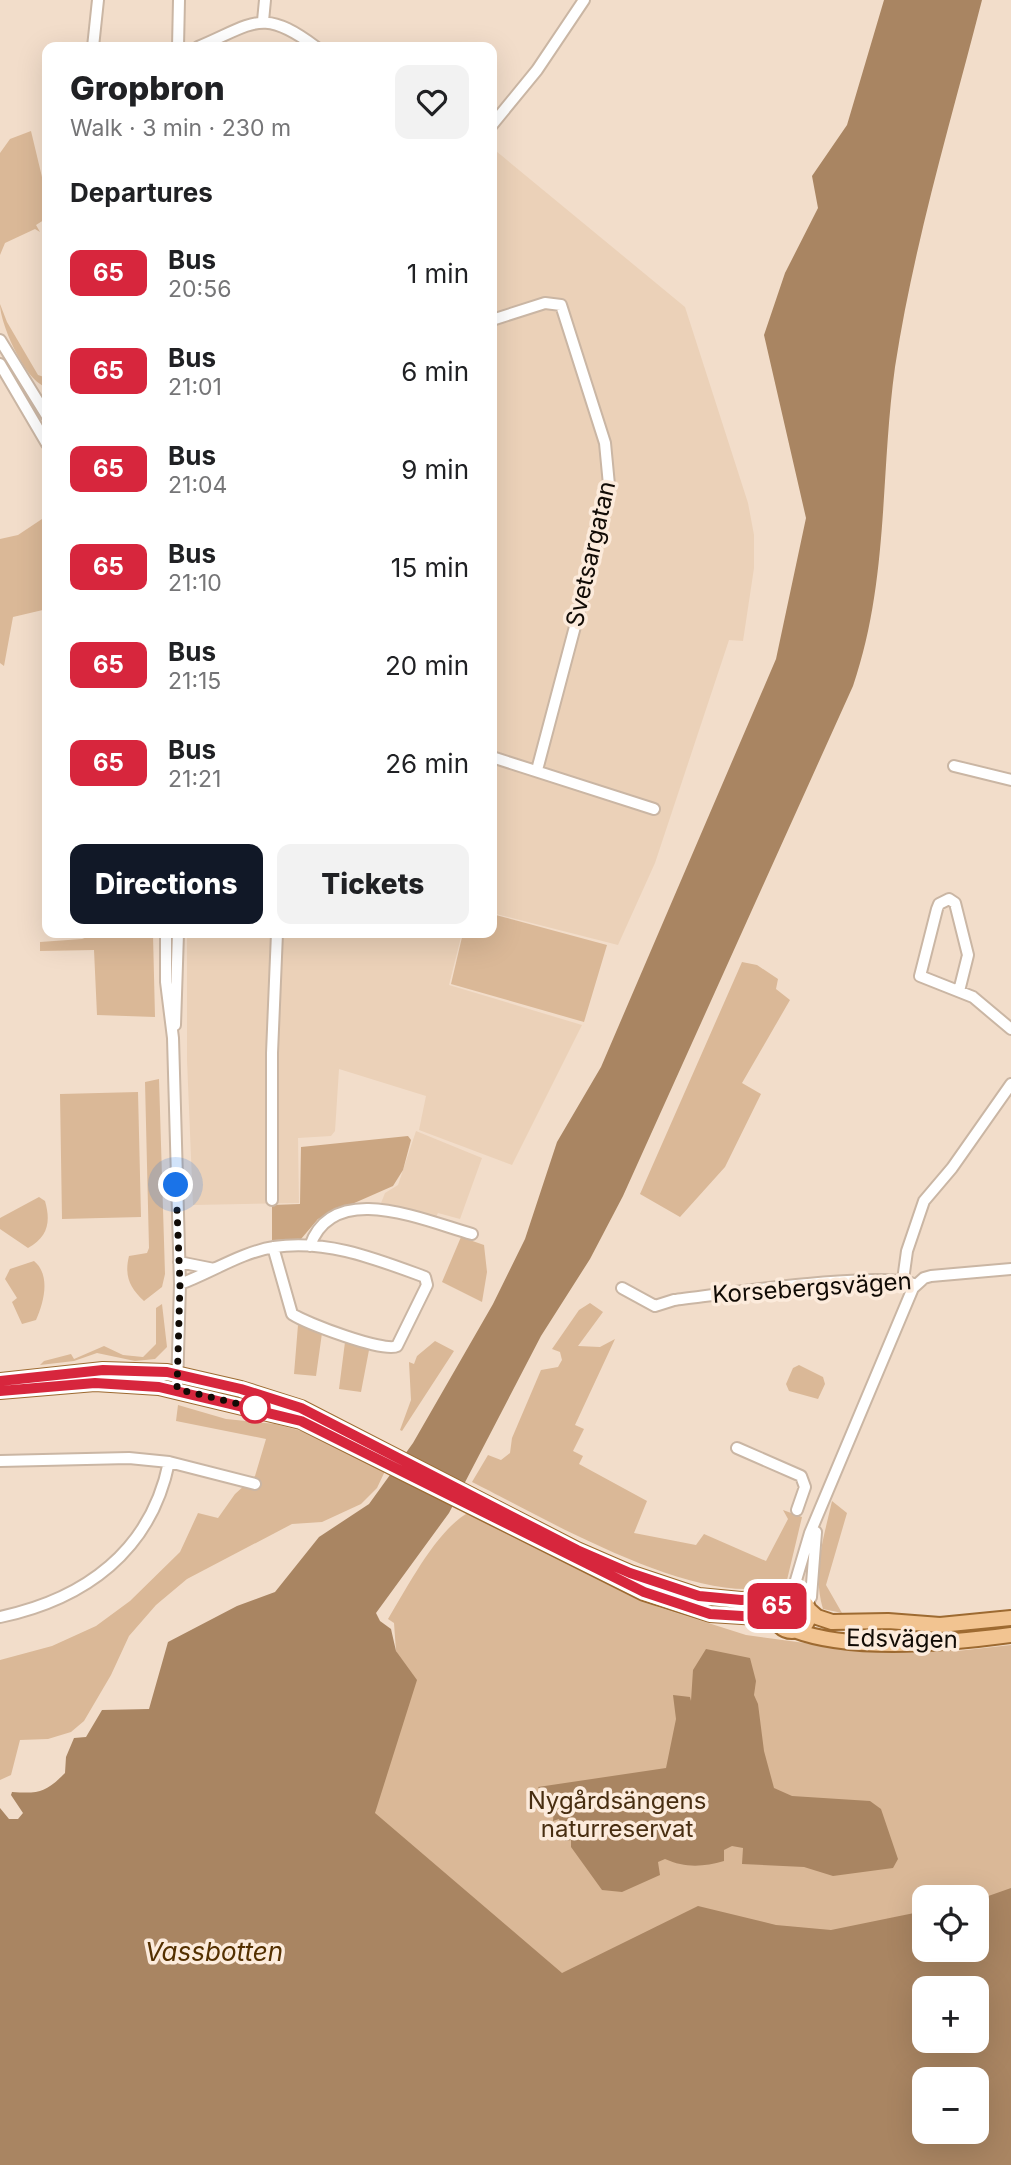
<!DOCTYPE html>
<html lang="en">
<head>
<meta charset="utf-8">
<style>
  :root { --surface:#fff; --page:#f2f2f2; --text:#202124; --muted:#757577; --accent:#111827 }
  body { margin:0; font-family:Inter,sans-serif; background:var(--page); color:var(--text); height:100vh; display:flex; flex-direction:column; font-size:26px; white-space:nowrap }
  * { box-sizing:border-box; margin:0 }
  p { font-size:23px; color:var(--muted) }
  .icon { flex:none; width:38px; height:38px; fill:none; stroke:currentColor; stroke-width:2; stroke-linecap:round; stroke-linejoin:round }
  .map { position:relative; flex:1; overflow:hidden }
  .drawer { position:absolute; left:42px; top:42px; width:455px; height:896px; display:flex; flex-direction:column; background:var(--surface); border-radius:14px; box-shadow:0 7px 28px #0002 }
  .drawer>* { flex:none }
  .badge { padding:0 14px; border-radius:10px; font-size:24px; line-height:46px }
  .buttons { position:absolute; left:912px; top:1885px; display:grid; gap:14px }
  .buttons a { display:grid; place-items:center; width:77px; height:77px; border-radius:14px; background:var(--surface); box-shadow:0 7px 28px #0002; font-size:35px }
  .you { position:absolute; width:35px; height:35px; margin:-18px; border:5px solid #fff; border-radius:50%; background:#1a73e8; box-shadow:0 0 0 10px #1a73e833 }
  .map>.badge { position:absolute; translate:-50% -50%; box-shadow:0 0 0 4px #fff }
  h2 { padding:0 28px; font-size:26px; line-height:63px }
  .round { display:grid; place-items:center; flex:none; width:74px; height:74px; border-radius:14px; background:var(--page) }
  .summary { display:flex; align-items:center; justify-content:space-between; height:119px; padding:0 28px }
  h1 { font-size:33px; font-weight:800; line-height:52px }
  .action { display:flex; gap:14px; margin-top:auto; padding:14px 28px }
  .action a { flex:1; height:80px; border-radius:14px; background:var(--accent); color:#fff; font-size:28px; font-weight:800; line-height:80px; text-align:center }
  .action a+a { background:var(--page); color:var(--text) }
  ul { padding:0; list-style:none }
  li { display:flex; align-items:center; gap:21px; height:98px; padding:0 28px }
  li div { flex:1 }
  li b { display:block; font-size:26px }
  li em { font-style:normal }
  li .badge { min-width:77px; font-weight:700; text-align:center }
  .map>svg:first-child { display:block }
  .built { fill:#ebd1b8 }
  .green { fill:#dab897; fill-rule:evenodd }
  .forest { fill:#cba682 }
  .water { fill:#a98562; fill-rule:evenodd }
  .lines { fill:none; stroke-linecap:round; stroke-linejoin:round }
  .minor-casing { stroke:#cab6a4; stroke-width:14 }
  .major-casing { stroke:#9d6a31; stroke-width:18 }
  .minor { stroke:#fff; stroke-width:10 }
  .major { stroke:#f2c491; stroke-width:14 }
  .line-casing { stroke:#fff; stroke-width:16 }
  .line { stroke:#d7263d; stroke-width:10 }
  .walk { stroke:#110b05; stroke-width:7; stroke-dasharray:0 12.6 }
  .stop-dot { fill:#fff; stroke:#d7263d; stroke-width:3.5 }
  .labels { text-anchor:middle; stroke-width:7; stroke-linejoin:round; paint-order:stroke }
  .street-label { font-size:24px; fill:#110b05; stroke:#fcebdc }
  .park-label { font-size:24px; fill:#482e11; stroke:#fcebdc }
  .water-label { font-size:26px; font-style:italic; fill:#543000; stroke:#fcebdc }
</style>
</head>
<body>
<div class="map">
<svg width="1011" height="2165" viewBox="0 0 1011 2165">
  <rect width="100%" height="100%" fill="#f2ddca"/>
  <path class="built" d="M 496,151 L 685,307 L 748,503 L 754,535 L 754,568 L 743,641 L 729,640 L 655,863 L 618,945 L 492,913 L 492,154 Z
    M 187,933 L 462,933 L 449,985 L 582,1025 L 512,1165 L 419,1130 L 426,1096 L 339,1069 L 335,1131 L 331,1136 L 298,1138 L 299,1203 L 193,1205 L 187,1060 Z
    M 416,1131 L 482,1158 L 460,1219 L 438,1213 L 435,1219 L 381,1203 L 385,1193 L 398,1185 Z"/>
  <path class="green" d="M 31,131 L 47,198 L 47,218 L 36,225 L 40,232 L 35,229 L 5,243 L 0,255 L 0,153 L 10,139 Z
    M 0,304 L 7,322 L 38,375 L 47,378 L 47,387 C 26,383 0,324 0,304 Z
    M 45,517 L 47,609 L 13,617 L 4,666 L 0,663 L 0,539 L 18,535 Z
    M 492,914 L 607,945 L 584,1022 L 451,984 L 463,933 L 492,933 Z
    M 95,934 L 153,935 L 155,1017 L 97,1015 L 94,950 L 40,951 L 40,942 L 82,939 Z
    M 742,962 L 757,965 L 778,979 L 776,989 L 790,1000 L 742,1083 L 761,1094 L 725,1167 L 680,1217 L 640,1194 Z
    M 159,1079 L 165,1274 L 162,1287 L 144,1301 C 130,1288 124,1276 129,1256 L 147,1253 L 149,1248 L 145,1082 Z
    M 138,1092 L 141,1217 L 62,1219 L 60,1094 Z
    M 39,1197 L 45,1201 C 51,1222 48,1237 28,1248 L 0,1229 L 0,1218 Z
    M 461,1237 L 484,1245 L 487,1272 L 482,1302 L 442,1282 Z
    M 34,1261 C 51,1275 44,1302 36,1320 L 22,1324 L 12,1302 L 17,1298 L 5,1279 L 10,1269 Z
    M 590,1303 L 603,1312 L 578,1346 L 600,1347 L 615,1339 L 575,1425 L 584,1429 L 573,1451 L 583,1456 L 579,1464 L 647,1501 L 634,1533 L 696,1545 L 704,1534 L 766,1561 L 788,1519 L 783,1510 L 802,1517 L 787,1580 C 715,1620 541,1516 472,1482 L 488,1455 L 501,1460 L 510,1453 L 512,1438 L 541,1370 L 558,1367 L 562,1360 L 560,1352 L 552,1349 L 579,1310 Z
    M 162,1304 L 167,1347 L 155,1359 L 135,1361 L 97,1353 L 74,1361 L 40,1365 L 44,1361 L 71,1354 L 74,1359 L 104,1346 L 123,1355 L 143,1357 L 156,1344 L 156,1308 Z
    M 298,1325 L 322,1333 L 316,1376 L 294,1374 Z
    M 435,1341 L 454,1351 L 402,1431 L 400,1430 L 411,1400 L 409,1362 L 414,1364 L 417,1356 Z
    M 345,1342 L 369,1350 L 361,1392 L 339,1389 Z
    M 799,1365 L 823,1377 L 825,1384 L 818,1399 L 789,1391 L 786,1384 L 793,1368 Z
    M 178,1405 L 226,1419 L 275,1424 L 313,1434 L 386,1469 L 377,1488 L 361,1504 L 322,1522 L 292,1524 L 187,1579 L 156,1605 L 129,1636 L 111,1675 L 84,1721 L 71,1732 L 48,1739 L 20,1740 L 11,1775 L 0,1780 L 0,1660 L 52,1646 L 96,1626 L 130,1601 L 180,1552 L 198,1513 L 218,1518 L 235,1494 L 255,1476 L 266,1439 L 176,1421 Z
    M 832,1501 L 847,1513 L 826,1585 L 842,1613 L 823,1609 C 812,1572 824,1537 832,1501 Z
    M 470,1512 L 658,1607 L 746,1635 L 857,1650 L 957,1651 L 1011,1645 L 1011,1941 L 594,2068 L 318,1842 L 402,1663 L 396,1651 L 394,1623 L 388,1619 C 407,1588 438,1527 470,1512 ZM 924,1897 L 976,1897 L 976,1950 L 924,1950 Z"/>
  <path class="forest" d="M 408,1136 L 411,1140 L 403,1170 L 393,1186 L 318,1219 L 301,1239 L 272,1240 L 272,1205 L 300,1204 L 301,1147 Z"/>
  <path class="water" d="M 884,0 L 982,0 C 951,121 914,243 895,367 C 880,475 889,581 853,686 L 623,1196 L 590,1259 L 541,1336 L 449,1513 L 376,1613 L 380,1621 L 391,1629 L 396,1651 L 417,1680 L 375,1813 L 562,1973 L 698,1906 L 776,1925 L 831,1930 L 924,1911 L 924,1950 L 976,1950 L 977,1900 L 1011,1888 L 1011,2165 L 0,2165 L 0,1808 L 9,1819 L 18,1819 L 23,1813 L 11,1795 L 12,1792 C 40,1794 46,1792 65,1773 L 66,1757 L 74,1738 L 86,1737 L 102,1710 L 149,1709 L 168,1642 L 237,1606 L 275,1592 L 319,1537 L 369,1504 L 413,1443 L 493,1304 L 525,1239 L 557,1142 L 601,1067 L 776,659 L 806,518 L 764,335 L 785,273 L 818,208 L 812,176 L 847,125 ZM 924,1988 L 976,1988 L 976,2040 L 924,2040 ZM 924,2079 L 976,2079 L 976,2132 L 924,2132 Z
    M 706,1649 L 750,1658 L 756,1681 L 754,1695 L 758,1704 L 764,1751 L 774,1788 L 792,1796 L 870,1801 L 881,1809 L 898,1859 L 893,1868 L 833,1876 L 804,1867 L 742,1864 L 743,1848 L 732,1846 L 724,1850 L 724,1861 C 703,1867 685,1868 665,1859 L 658,1862 L 660,1875 L 622,1892 L 602,1890 L 571,1847 L 571,1840 L 565,1841 L 559,1819 L 553,1821 L 554,1807 L 538,1787 L 666,1768 L 676,1719 L 673,1695 L 690,1697 L 691,1701 L 693,1670 Z"/>
  <g class="lines">
    <g class="minor-casing">
      <path id="minor" d="M 263,21 L 265,0
        M 93,47 L 98,0
        M 178,47 L 179,0
        M 198,47 C 255,23 262,7 316,47
        M 492,125 L 537,70 L 584,0
        M 492,320 L 545,303 L 561,305 L 605,443 L 609,485 L 595,551 L 537,770
        M 0,340 L 47,416
        M 0,364 L 47,444
        M 492,757 L 654,809
        M 954,766 L 1011,780
        M 166,933 L 166,982 L 173,1038 L 180,1284 L 177,1389
        M 959,991 L 968,955 L 955,903 L 949,899 L 939,904 L 937,909 L 920,976 L 973,997 L 1011,1029
        M 175,1025 L 178,933
        M 272,1200 L 272,1053 L 277,933
        M 310,1246 C 333,1179 425,1221 472,1234
        M 179,1262 L 214,1269
        M 903,1280 L 907,1251 L 924,1201 L 952,1168 L 1011,1084
        M 180,1284 C 210,1273 242,1252 274,1247 C 327,1239 376,1259 425,1277 L 427,1285 L 397,1346 C 384,1353 306,1323 292,1314 L 273,1247
        M 622,1288 L 655,1306 L 674,1300 C 717,1295 886,1269 916,1285
        M 737,1448 L 801,1476 L 805,1487 L 797,1510
        M 0,1461 L 129,1458 L 169,1462 L 255,1484
        M 791,1597 L 810,1533 L 913,1288 L 924,1278 L 931,1276 L 1011,1269
        M 806,1605 L 811,1597 L 816,1532
        M 0,1617 C 85,1599 151,1551 169,1462"/>
    </g>
    <g class="major-casing">
      <path id="major" d="M 0,1381 L 103,1370 L 167,1372 L 241,1389 L 301,1408 L 577,1550 L 630,1573 L 699,1596 L 741,1600 L 786,1598
        M 0,1391 L 95,1383 L 159,1387 L 301,1421 L 644,1593 L 710,1614 L 758,1617 L 779,1624
        M775 1614a17 17 0 1 1 34 0a17 17 0 1 1-34 0Z
        M 808,1609 L 817,1617 L 832,1622 L 888,1621 L 940,1625 L 1011,1618
        M 794,1630 C 851,1652 951,1643 1011,1635"/>
    </g>
    <use href="#minor" class="minor"/>
    <use href="#major" class="major"/>
  </g>
  <g class="lines">
    <g class="line-casing">
      <path id="line" d="M 0,1381 L 103,1370 L 167,1372 L 241,1389 L 301,1408 L 577,1550 L 630,1573 L 699,1596 L 741,1600 L 786,1598 L 777,1607 L 779,1624 L 758,1617 L 710,1614 L 644,1592 L 301,1421 L 159,1387 L 95,1383 L 0,1391"/>
    </g>
    <use href="#line" class="line"/>
    <path class="walk" d="M 176,1185 L 180,1284 L 177,1389 L 255,1408"/>
  </g>
  <circle class="stop-dot" cx="255" cy="1408" r="14"/>
  <g class="labels">
    <g class="street-label">
      <text transform="translate(591 554) rotate(-77)" y="8">Svetsargatan</text>
      <text transform="translate(812 1288) rotate(-4)" y="8">Korsebergsvägen</text>
      <text transform="translate(902 1639) rotate(1)" y="8">Edsvägen</text>
    </g>
    <g class="park-label">
      <text x="617" y="1809">Nygårdsängens<tspan x="617" dy="28">naturreservat</tspan></text>
    </g>
    <g class="water-label">
      <text x="214" y="1961">Vassbotten</text>
    </g>
  </g>
</svg>
<div class="buttons">
<a><svg class="icon" aria-label="locate" viewBox="0 0 24 24"><circle cx="12" cy="12" r="6"/><path d="M12 2v4M12 18v4M2 12h4M18 12h4"/></svg></a>
<a>+</a>
<a>−</a>
</div>
<div class="you" style="left:176px;top:1185px"></div>
<b class="badge" style="left:777px;top:1606px;background:#d7263d;color:#fff">65</b>
<section class="drawer">
<div class="summary"><div><h1>Gropbron</h1><p>Walk · 3 min · 230 m</p></div><a class="round"><svg class="icon" aria-label="heart" viewBox="0 0 24 24"><path d="M12 20l-8-8c-3-5 5-10 8-4 3-6 11-1 8 4z"/></svg></a></div>
<h2>Departures</h2>
<ul>
<li><span class="badge" style="background:#d7263d;color:#fff">65</span><div><b>Bus</b><p>20:56</p></div><em>1 min</em></li>
<li><span class="badge" style="background:#d7263d;color:#fff">65</span><div><b>Bus</b><p>21:01</p></div><em>6 min</em></li>
<li><span class="badge" style="background:#d7263d;color:#fff">65</span><div><b>Bus</b><p>21:04</p></div><em>9 min</em></li>
<li><span class="badge" style="background:#d7263d;color:#fff">65</span><div><b>Bus</b><p>21:10</p></div><em>15 min</em></li>
<li><span class="badge" style="background:#d7263d;color:#fff">65</span><div><b>Bus</b><p>21:15</p></div><em>20 min</em></li>
<li><span class="badge" style="background:#d7263d;color:#fff">65</span><div><b>Bus</b><p>21:21</p></div><em>26 min</em></li>
</ul>
<div class="action"><a>Directions</a><a>Tickets</a></div>
</section>
</div>
</body>
</html>
